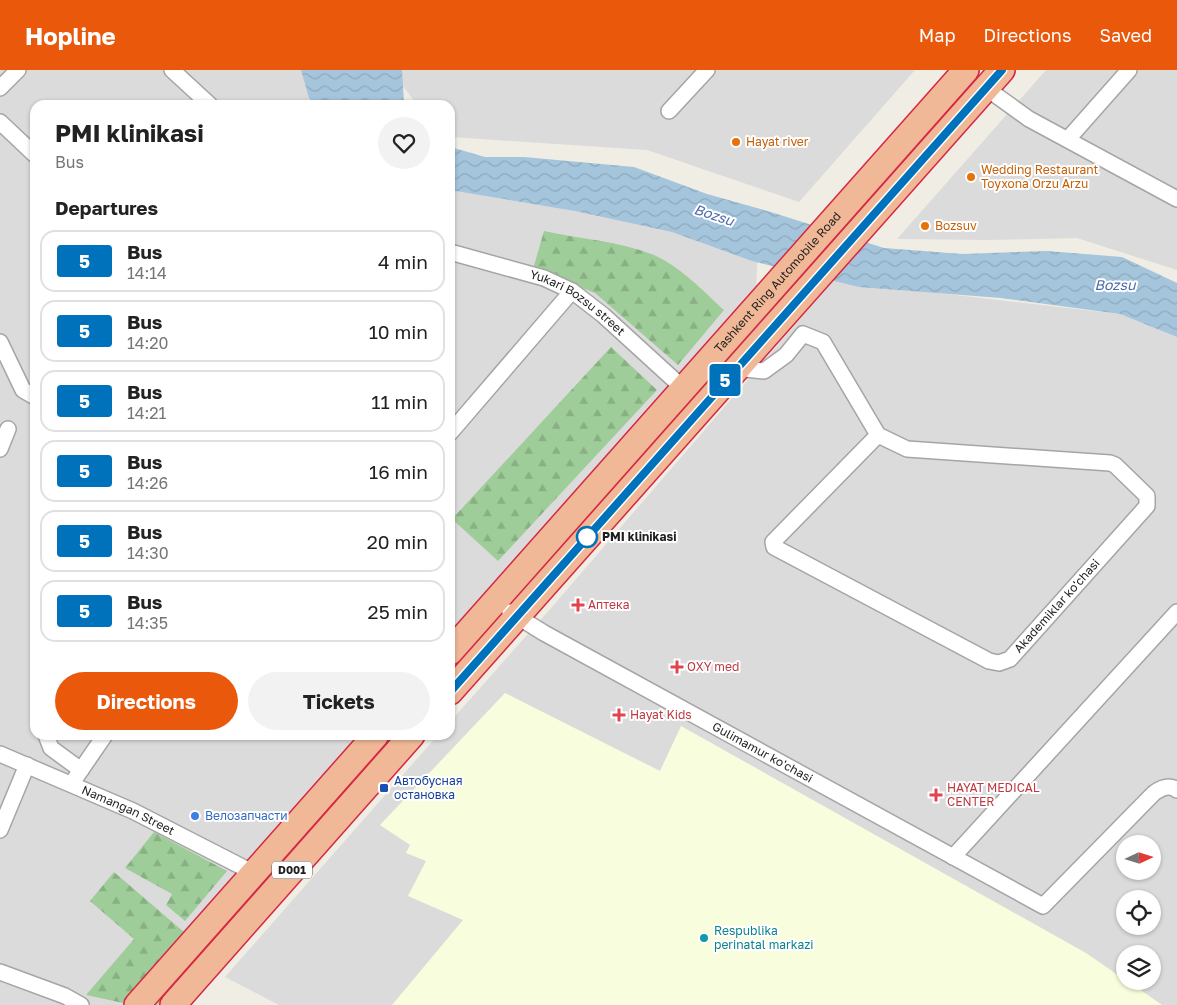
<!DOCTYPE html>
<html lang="en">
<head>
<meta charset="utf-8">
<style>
  :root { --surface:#fff; --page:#f2f2f2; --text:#222; --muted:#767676; --line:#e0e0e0; --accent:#ea580c }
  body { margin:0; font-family:"Golos Text",sans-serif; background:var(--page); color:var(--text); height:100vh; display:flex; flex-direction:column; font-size:19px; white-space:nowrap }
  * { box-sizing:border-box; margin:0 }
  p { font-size:16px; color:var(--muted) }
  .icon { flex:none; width:28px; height:28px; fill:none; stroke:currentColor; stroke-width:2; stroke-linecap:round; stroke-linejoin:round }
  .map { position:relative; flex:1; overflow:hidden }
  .details { position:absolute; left:30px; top:30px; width:425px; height:640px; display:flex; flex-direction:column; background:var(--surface); border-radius:15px; box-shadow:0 1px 4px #0004 }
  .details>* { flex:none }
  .badge { padding:0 10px; border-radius:4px; font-size:18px; line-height:32px }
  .needle { width:32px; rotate:86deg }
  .tools { position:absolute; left:1116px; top:765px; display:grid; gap:10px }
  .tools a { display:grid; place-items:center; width:45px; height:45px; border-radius:50%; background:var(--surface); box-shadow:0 1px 4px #0004; font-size:25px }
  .map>.badge { position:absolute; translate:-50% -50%; box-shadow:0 0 0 2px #fff }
  h2 { padding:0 25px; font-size:19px; line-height:45px }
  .round { display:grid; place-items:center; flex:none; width:52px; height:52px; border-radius:26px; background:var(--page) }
  .headline { display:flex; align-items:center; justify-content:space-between; height:85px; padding:0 25px }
  h1 { font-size:24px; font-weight:700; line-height:38px }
  .action { display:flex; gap:10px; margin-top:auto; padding:10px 25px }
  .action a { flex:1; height:58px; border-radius:30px; background:var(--accent); color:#fff; font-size:20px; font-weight:700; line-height:58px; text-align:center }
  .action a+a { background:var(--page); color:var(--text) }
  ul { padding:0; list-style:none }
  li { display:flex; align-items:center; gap:15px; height:62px; margin:0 10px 8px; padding:0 15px; border:2px solid var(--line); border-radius:15px }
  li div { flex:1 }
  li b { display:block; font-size:19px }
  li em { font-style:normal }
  li .badge { min-width:55px; font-weight:700; text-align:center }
  header { display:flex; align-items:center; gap:30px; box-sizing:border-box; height:70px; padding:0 25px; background:var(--accent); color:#fff }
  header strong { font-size:24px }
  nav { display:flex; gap:28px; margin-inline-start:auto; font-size:18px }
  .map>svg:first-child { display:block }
  .residential { fill:#dcdbdb; fill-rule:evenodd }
  .education { fill:#f8fedd }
  .grass { fill:url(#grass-tufts) }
  .forest { fill:url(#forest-firs) }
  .water { fill:url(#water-waves) }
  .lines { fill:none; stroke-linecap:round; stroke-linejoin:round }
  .minor-casing { stroke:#a5a5a5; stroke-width:18 }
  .trunk-casing { stroke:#d62744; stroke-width:28 }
  .minor { stroke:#fff; stroke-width:15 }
  .trunk { stroke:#f0b896; stroke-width:25 }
  .line-casing { stroke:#fff; stroke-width:11 }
  .line { stroke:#0072bc; stroke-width:8 }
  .food-dot { fill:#e8710a; stroke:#fff; stroke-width:2 }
  .stop-dot { fill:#fff; stroke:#0072bc; stroke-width:2.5 }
  .health-dot { fill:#e0444e; stroke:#fff; stroke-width:2 }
  .transit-dot { fill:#1a4fb4; stroke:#fff; stroke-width:2 }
  .shop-dot { fill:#3f7fe0; stroke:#fff; stroke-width:2 }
  .culture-dot { fill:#0f9aa8; stroke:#fff; stroke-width:2 }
  .labels { text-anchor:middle; stroke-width:4; stroke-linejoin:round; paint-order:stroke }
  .shield { fill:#fff; stroke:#626262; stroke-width:1 }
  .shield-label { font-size:11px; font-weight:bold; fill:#1e1e1e }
  .food-label { font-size:12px; fill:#c56008; stroke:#fff; text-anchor:start }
  .street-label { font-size:12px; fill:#1e1e1e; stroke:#fff }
  .stop-label { font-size:12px; font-weight:bold; fill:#1e1e1e; stroke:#fff; text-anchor:start }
  .health-label { font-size:12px; fill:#be3a42; stroke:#fff; text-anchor:start }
  .transit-label { font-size:12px; fill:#164399; stroke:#fff; text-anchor:start }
  .shop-label { font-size:12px; fill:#366cbe; stroke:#fff; text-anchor:start }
  .culture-label { font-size:12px; fill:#0d838f; stroke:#fff; text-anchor:start }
  .water-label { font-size:14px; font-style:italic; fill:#4c6aac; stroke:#fff }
</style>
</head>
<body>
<header>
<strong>Hopline</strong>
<nav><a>Map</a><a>Directions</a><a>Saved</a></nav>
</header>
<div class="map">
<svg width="1177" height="935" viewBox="0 0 1177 935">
  <defs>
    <pattern id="grass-tufts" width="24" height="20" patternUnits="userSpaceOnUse" patternTransform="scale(1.25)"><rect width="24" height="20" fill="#bee8aa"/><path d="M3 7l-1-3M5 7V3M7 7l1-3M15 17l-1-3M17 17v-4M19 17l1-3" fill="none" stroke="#a3c792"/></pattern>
    <pattern id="forest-firs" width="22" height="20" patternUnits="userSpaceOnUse" patternTransform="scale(1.25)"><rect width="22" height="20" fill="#9fcd99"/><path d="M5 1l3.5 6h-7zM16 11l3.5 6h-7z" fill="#88b083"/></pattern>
    <pattern id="water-waves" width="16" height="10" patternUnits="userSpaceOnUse" patternTransform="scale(1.25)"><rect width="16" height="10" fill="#a5c5dc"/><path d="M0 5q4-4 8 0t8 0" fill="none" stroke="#8ea9bc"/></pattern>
  </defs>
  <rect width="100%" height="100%" fill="#efede4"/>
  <path class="residential" d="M 0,0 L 343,0 L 352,35 L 35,35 L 35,665 L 376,665 L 137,935 L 0,935 Z
    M 391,0 L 915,0 L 799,132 L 647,80 L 450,67 L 450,35 L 417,35 Z
    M 1046,0 L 1177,0 L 1177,200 L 1077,168 L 991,170 L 897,169 Z
    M 450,103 L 759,159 L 755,237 L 450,582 Z
    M 839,204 L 938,223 L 1120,244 L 1177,267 L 1177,935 L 279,935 L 225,907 L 438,665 L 450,665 L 450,652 L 552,537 ZM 1125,774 L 1152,774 L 1152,801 L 1125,801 ZM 1125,829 L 1152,829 L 1152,856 L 1125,856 ZM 1125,884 L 1152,884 L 1152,911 L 1125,911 Z"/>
  <path class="education" d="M 505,623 L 660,701 L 681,656 L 1086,883 L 1125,910 L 1125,911 L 1128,911 L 1162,935 L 392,935 L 463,850 L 408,826 L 426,791 L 406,783 L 410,775 L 380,755 Z"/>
  <path class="grass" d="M 966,12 L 973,18 L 530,520 L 523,514 Z
    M 481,562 L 488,568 L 450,611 L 450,597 Z
    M 390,665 L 402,665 L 163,935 L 151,935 Z"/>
  <path class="forest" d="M 544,161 C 580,169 619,171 654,185 C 681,197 703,221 724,240 L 678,295 L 595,223 L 533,199 Z
    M 611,277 L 657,320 L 498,491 L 452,449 Z
    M 154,762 L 227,801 L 185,851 L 166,835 L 172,824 L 125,798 Z
    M 114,802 L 184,862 L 123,933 L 86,925 L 134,869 L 90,831 Z"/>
  <path class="water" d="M 301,0 L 402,0 L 404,32 L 407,35 L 316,35 L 309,28 Z
    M 450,74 L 454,78 L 485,87 L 524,87 L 634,97 L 707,124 L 771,142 L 884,178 L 962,184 L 1047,181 L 1122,187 L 1177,213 L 1177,267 L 1120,244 L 1001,228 L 859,217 L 752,191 L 672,162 L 575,141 L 450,120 Z"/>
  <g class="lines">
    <g class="minor-casing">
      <g id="minor">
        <path d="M 172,0 L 210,35"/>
        <path d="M 0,18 L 18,0"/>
        <path d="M 986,18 L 1029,49 L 1177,129"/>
        <path d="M 669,41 L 707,0"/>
        <path d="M 0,52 L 35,85"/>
        <path d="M 1068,69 L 1129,0"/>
        <path id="s1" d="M 450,182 L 544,208 L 572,221 L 603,245 L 683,318"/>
        <path d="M 0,272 L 23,320 L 35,327"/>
        <path d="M 736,298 L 764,301 L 786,285 L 803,264 L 823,272 L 878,365 L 907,379 L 1110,393 L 1115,395 L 1147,426 L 1147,436 L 1010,589 L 999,593 L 989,591 L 774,477 L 773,472 L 878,365"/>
        <path d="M 450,363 L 572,221"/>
        <path d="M 0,379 L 8,359"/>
        <path id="s2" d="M 510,542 L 544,563 L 1043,836 L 1154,723 C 1161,718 1169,714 1177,720"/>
        <path d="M 46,665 L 51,678 L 81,700"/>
        <path id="s3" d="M 0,684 L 133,741 L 254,803"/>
        <path d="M 72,713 L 105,665"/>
        <path d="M 0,760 L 27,695"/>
        <path d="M 953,787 L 1177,542"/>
        <path d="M 0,902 L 65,926 L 81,935"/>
      </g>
    </g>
    <g class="trunk-casing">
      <g id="trunk">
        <path id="s4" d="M 450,582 L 966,0"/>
        <path d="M 450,622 L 1002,0"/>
        <path d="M 137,935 L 376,665"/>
        <path d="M 173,935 L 412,665"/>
      </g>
    </g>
    <use href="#minor" class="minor"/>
    <use href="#trunk" class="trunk"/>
  </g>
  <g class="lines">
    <g class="line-casing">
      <path id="line" d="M 450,622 L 1002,0"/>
    </g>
    <use href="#line" class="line"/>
  </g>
  <g class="food-dot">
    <circle cx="736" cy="72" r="5"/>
    <circle cx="971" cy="107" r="5"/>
    <circle cx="925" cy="156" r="5"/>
  </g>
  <circle class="stop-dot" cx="587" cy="467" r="10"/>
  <g class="health-dot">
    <path d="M575.5 527.5h5v5h5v5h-5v5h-5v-5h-5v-5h5z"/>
    <path d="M674.5 589.5h5v5h5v5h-5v5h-5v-5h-5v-5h5z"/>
    <path d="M616.5 637.5h5v5h5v5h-5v5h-5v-5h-5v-5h5z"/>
    <path d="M933.5 717.5h5v5h5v5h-5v5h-5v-5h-5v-5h5z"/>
  </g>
  <rect class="transit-dot" x="379" y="713" width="10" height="10" rx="2.5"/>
  <circle class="shop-dot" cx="195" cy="746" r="5"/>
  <circle class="culture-dot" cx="704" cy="868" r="5"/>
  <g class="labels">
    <rect class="shield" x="272" y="791.5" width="40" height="17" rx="4"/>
    <g class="shield-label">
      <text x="292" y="804">D001</text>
    </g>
    <g class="food-label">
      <text x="746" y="76">Hayat river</text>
      <text x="981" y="104">Wedding Restaurant<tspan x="981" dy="14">Toyxona Orzu Arzu</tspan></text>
      <text x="935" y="160">Bozsuv</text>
    </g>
    <g class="street-label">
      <text dy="4" stroke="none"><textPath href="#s4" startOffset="494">Tashkent Ring Automobile Road</textPath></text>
      <text dy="4" stroke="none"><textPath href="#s1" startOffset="139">Yukari Bozsu street</textPath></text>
      <text transform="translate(1057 536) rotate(-48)" y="4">Akademiklar ko'chasi</text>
      <text dy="4" stroke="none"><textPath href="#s2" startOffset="289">Gulimamur ko'chasi</textPath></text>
      <text dy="4" stroke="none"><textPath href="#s3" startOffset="140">Namangan Street</textPath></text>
    </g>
    <g class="stop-label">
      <text x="602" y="471">PMI klinikasi</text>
    </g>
    <g class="health-label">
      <text x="588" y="539">Аптека</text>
      <text x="687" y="601">OXY med</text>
      <text x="630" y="649">Hayat Kids</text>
      <text x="947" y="722">HAYAT MEDICAL<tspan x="947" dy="14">CENTER</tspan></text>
    </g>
    <g class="transit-label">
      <text x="394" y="715">Автобусная<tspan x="394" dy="14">остановка</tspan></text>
    </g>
    <g class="shop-label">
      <text x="205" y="750">Велозапчасти</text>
    </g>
    <g class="culture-label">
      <text x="714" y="865">Respublika<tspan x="714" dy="14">perinatal markazi</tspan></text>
    </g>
    <g class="water-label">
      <text transform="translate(714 145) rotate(18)" y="5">Bozsu</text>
      <text x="1115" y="220">Bozsu</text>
    </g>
  </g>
</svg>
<div class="tools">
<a><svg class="needle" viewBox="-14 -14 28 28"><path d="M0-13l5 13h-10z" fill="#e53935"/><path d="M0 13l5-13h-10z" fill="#767676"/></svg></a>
<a><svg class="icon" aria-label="locate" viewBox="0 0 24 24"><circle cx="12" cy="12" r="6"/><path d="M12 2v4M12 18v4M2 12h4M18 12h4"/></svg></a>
<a><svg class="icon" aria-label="layers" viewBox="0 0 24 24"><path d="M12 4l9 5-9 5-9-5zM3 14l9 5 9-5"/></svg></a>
</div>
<b class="badge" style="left:725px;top:310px;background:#0072bc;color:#fff">5</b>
<section class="details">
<div class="headline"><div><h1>PMI klinikasi</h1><p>Bus</p></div><a class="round"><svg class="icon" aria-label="heart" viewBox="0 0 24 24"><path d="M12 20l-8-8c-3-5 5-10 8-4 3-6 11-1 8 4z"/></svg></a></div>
<h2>Departures</h2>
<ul>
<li><span class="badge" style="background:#0072bc;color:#fff">5</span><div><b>Bus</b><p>14:14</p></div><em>4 min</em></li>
<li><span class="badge" style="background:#0072bc;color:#fff">5</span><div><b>Bus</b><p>14:20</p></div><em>10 min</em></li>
<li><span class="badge" style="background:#0072bc;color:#fff">5</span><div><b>Bus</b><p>14:21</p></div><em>11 min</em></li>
<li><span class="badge" style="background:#0072bc;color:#fff">5</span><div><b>Bus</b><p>14:26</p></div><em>16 min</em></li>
<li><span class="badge" style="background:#0072bc;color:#fff">5</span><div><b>Bus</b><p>14:30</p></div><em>20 min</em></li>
<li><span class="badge" style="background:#0072bc;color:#fff">5</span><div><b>Bus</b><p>14:35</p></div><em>25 min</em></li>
</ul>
<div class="action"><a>Directions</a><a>Tickets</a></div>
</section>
</div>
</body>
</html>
